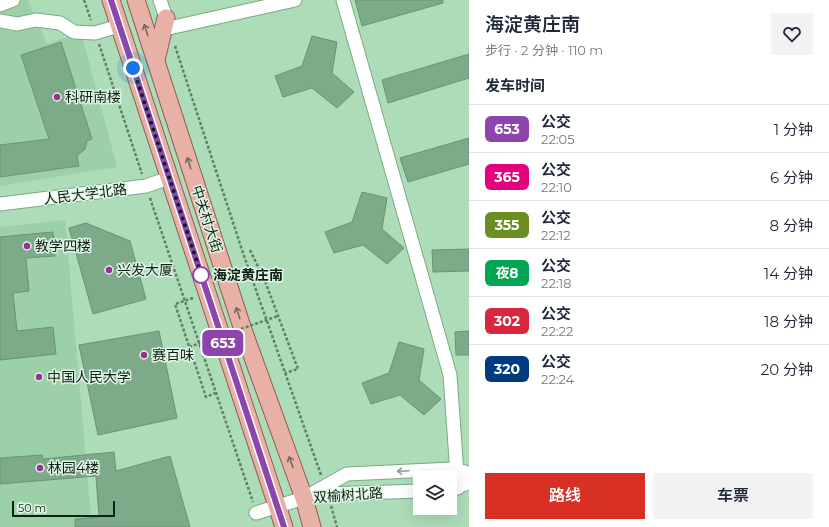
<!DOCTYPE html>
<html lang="zh">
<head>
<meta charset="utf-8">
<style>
  :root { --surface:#fff; --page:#f2f2f3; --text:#1f2937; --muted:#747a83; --line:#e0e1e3; --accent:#d93025 }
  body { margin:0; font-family:Montserrat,"Noto Sans SC",sans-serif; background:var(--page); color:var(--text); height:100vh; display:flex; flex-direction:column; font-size:15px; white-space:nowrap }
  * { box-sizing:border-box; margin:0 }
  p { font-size:13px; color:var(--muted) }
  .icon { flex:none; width:22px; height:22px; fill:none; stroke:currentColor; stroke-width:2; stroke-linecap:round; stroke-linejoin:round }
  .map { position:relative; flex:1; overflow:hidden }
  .panel { display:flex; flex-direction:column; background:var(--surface); width:360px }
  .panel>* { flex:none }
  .badge { padding:0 8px; border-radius:6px; font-size:14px; line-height:26px }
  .fabs { position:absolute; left:413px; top:471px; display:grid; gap:8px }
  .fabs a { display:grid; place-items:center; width:44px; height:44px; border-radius:0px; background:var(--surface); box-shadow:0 4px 16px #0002; font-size:20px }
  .scale { position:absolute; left:12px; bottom:10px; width:103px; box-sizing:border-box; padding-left:4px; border:2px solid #0f2114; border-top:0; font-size:11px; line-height:14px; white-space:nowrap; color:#0f2114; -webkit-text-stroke:3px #dff6e4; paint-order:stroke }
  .you { position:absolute; width:20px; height:20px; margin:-10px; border:3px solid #fff; border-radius:50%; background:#1a73e8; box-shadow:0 0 0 6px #1a73e833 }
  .map>.badge { position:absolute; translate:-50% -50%; box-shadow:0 0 0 2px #fff }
  h2 { padding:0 16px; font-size:15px; line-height:36px }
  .round { display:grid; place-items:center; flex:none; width:42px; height:42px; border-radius:0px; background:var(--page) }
  .overview { display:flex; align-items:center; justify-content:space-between; height:68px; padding:0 16px }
  h1 { font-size:19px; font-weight:600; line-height:30px }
  .button { display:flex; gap:8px; margin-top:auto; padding:8px 16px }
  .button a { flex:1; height:46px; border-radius:0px; background:var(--accent); color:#fff; font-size:16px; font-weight:600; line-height:46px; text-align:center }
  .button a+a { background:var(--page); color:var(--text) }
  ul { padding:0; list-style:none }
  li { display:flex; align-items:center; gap:12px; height:48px; padding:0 16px; border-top:1px solid var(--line) }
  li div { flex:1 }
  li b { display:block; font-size:15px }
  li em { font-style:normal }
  li .badge { min-width:44px; font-weight:700; text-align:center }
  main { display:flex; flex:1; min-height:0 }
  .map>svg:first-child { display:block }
  .built { fill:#9cd0a9 }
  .building { fill:#7daa89; stroke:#689473 }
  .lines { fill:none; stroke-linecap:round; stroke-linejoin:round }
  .minor-casing { stroke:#7ca987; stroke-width:15 }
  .major-casing { stroke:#915d4d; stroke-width:19 }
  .path { stroke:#608168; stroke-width:2.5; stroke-dasharray:3 2; stroke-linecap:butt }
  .minor { stroke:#fff; stroke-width:13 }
  .major { stroke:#e7b1a7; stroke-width:17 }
  .path-bridge { stroke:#608168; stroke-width:2.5; stroke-dasharray:3 2; stroke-linecap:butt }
  .oneway { stroke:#7b695e }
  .oneway2 { stroke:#939b95 }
  .line-casing { stroke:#fff; stroke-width:9 }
  .line { stroke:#8e44ad; stroke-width:6 }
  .walk { stroke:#0f2114; stroke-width:4; stroke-dasharray:0 7.2 }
  .poi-dot { fill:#9c3092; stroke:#dff6e4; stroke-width:1.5 }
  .stop-dot { fill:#fff; stroke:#8e44ad; stroke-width:2 }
  .labels { text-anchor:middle; stroke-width:3; stroke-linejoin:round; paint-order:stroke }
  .poi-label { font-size:14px; fill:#0f2114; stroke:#dff6e4; text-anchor:start }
  .street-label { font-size:14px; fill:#0f2114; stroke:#dff6e4 }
  .stop-label { font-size:14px; font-weight:bold; fill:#0f2114; stroke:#dff6e4; text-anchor:start }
</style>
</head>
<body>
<main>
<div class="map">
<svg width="469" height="527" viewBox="0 0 469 527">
  <rect width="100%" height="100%" fill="#addcb8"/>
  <path class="built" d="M 0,0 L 28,0 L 47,44 L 81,32 L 117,167 L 0,186 Z
    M 65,220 L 92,527 L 0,527 L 0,227 Z"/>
  <path class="building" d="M 355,0 L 443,0 L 443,3 L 362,26 Z
    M 312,36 L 337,42 L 332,73 L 354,92 L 337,108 L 312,88 L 283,97 L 275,76 L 302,66 Z
    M 61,42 L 92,139 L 87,141 L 85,149 L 77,156 L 79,166 L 0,177 L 0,145 L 49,139 L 21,55 Z
    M 469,54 L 469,78 L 388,103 L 382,80 Z
    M 469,138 L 469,164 L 408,182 L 400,158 Z
    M 362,192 L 387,198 L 382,229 L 404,248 L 387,264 L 363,245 L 334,253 L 325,232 L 352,222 Z
    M 86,223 L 130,241 L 146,299 L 93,314 L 69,228 Z
    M 53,232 L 55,256 L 26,258 L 29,291 L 13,293 L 17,331 L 53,327 L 56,354 L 0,360 L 0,237 Z
    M 469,249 L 469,271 L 433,272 L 432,250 Z
    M 159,331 L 177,418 L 98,435 L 79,345 Z
    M 469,331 L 469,355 L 456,355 L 455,332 Z
    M 399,342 L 424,349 L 419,380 L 441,399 L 424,415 L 400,395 L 371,404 L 362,383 L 389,373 Z
    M 114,452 L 116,471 L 170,456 L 190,527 L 75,527 L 75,519 L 99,517 L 96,476 L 0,484 L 0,458 L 42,455 L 43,459 Z"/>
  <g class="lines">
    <g class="minor-casing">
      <path id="minor" d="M 160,0 L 166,18
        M 343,0 L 450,375 L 458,488
        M 0,5 L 13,0
        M 0,21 L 17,24 L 36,20 L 60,23 L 74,32 L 95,33 L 119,26
        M 169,28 L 295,0
        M 0,204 L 146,186 L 169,178
        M 450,489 L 469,483
        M 304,498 L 347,474 L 452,469 L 469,473
        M 256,513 L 304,498 L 327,494 L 420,491"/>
    </g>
    <g class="major-casing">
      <path id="major" d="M 111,0 L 284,527
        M 136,0 L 243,330 L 304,498 L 312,527
        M 156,60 L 166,18"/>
    </g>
    <path class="path" d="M 84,0 L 91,20
      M 99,44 L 142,174
      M 175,46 L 243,253 L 321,475
      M 150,198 L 253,502
      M 250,250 L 265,281 L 298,369 L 285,373
      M 193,298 L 175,304 L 206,397 L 215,393
      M 331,506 L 337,527"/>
    <use href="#minor" class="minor"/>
    <use href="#major" class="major"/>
    <path class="path-bridge" d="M 189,347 L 278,316"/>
  </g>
  <defs><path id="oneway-shaft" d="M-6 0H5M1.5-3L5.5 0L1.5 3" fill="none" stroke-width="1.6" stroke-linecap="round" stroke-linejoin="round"/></defs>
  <g class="oneway">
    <use href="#oneway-shaft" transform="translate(146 30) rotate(-108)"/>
    <use href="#oneway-shaft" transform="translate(189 163) rotate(-108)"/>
    <use href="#oneway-shaft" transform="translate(238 313) rotate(-108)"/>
    <use href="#oneway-shaft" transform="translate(291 462) rotate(-110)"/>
  </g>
  <use class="oneway2" href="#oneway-shaft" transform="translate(403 471) rotate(177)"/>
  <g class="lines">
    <g class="line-casing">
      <path id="line" d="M 111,0 L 284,527"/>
    </g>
    <use href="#line" class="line"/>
    <path class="walk" d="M 133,68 L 203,280 L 201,275"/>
  </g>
  <g class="poi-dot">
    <circle cx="57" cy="97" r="4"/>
    <circle cx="27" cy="246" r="4"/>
    <circle cx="109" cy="270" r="4"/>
    <circle cx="144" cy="355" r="4"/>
    <circle cx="39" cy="377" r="4"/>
    <circle cx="40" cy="468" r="4"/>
  </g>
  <circle class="stop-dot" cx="201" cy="275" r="8"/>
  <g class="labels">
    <g class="poi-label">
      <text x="65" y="102">科研南楼</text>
      <text x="35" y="251">教学四楼</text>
      <text x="117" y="275">兴发大厦</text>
      <text x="152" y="360">赛百味</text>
      <text x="47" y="382">中国人民大学</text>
      <text x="48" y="473">林园4楼</text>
    </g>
    <g class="street-label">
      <text transform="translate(85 194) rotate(-7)" y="5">人民大学北路</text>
      <text transform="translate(207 219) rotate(72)" y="5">中关村大街</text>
      <text transform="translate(348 495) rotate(-4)" y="5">双榆树北路</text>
    </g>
    <g class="stop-label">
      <text x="213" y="280">海淀黄庄南</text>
    </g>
  </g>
</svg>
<div class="fabs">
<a><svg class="icon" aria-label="layers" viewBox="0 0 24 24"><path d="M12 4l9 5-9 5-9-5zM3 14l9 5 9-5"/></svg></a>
</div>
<div class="scale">50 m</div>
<div class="you" style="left:133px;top:68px"></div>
<b class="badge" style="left:223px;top:343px;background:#8e44ad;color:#fff">653</b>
</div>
<section class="panel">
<div class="overview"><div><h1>海淀黄庄南</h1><p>步行 · 2 分钟 · 110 m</p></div><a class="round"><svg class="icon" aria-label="heart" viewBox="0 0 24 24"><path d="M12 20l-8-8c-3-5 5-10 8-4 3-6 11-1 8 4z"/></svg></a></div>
<h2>发车时间</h2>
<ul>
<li><span class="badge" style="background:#8e44ad;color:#fff">653</span><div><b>公交</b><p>22:05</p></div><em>1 分钟</em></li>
<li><span class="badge" style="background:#e6007e;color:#fff">365</span><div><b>公交</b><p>22:10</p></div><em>6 分钟</em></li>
<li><span class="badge" style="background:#6b8e23;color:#fff">355</span><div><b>公交</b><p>22:12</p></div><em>8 分钟</em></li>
<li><span class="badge" style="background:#00a651;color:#fff">夜8</span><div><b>公交</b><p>22:18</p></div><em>14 分钟</em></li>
<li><span class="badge" style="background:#d7263d;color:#fff">302</span><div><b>公交</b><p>22:22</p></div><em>18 分钟</em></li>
<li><span class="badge" style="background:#003b80;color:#fff">320</span><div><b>公交</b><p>22:24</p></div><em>20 分钟</em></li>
</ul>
<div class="button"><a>路线</a><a>车票</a></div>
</section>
</main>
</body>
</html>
